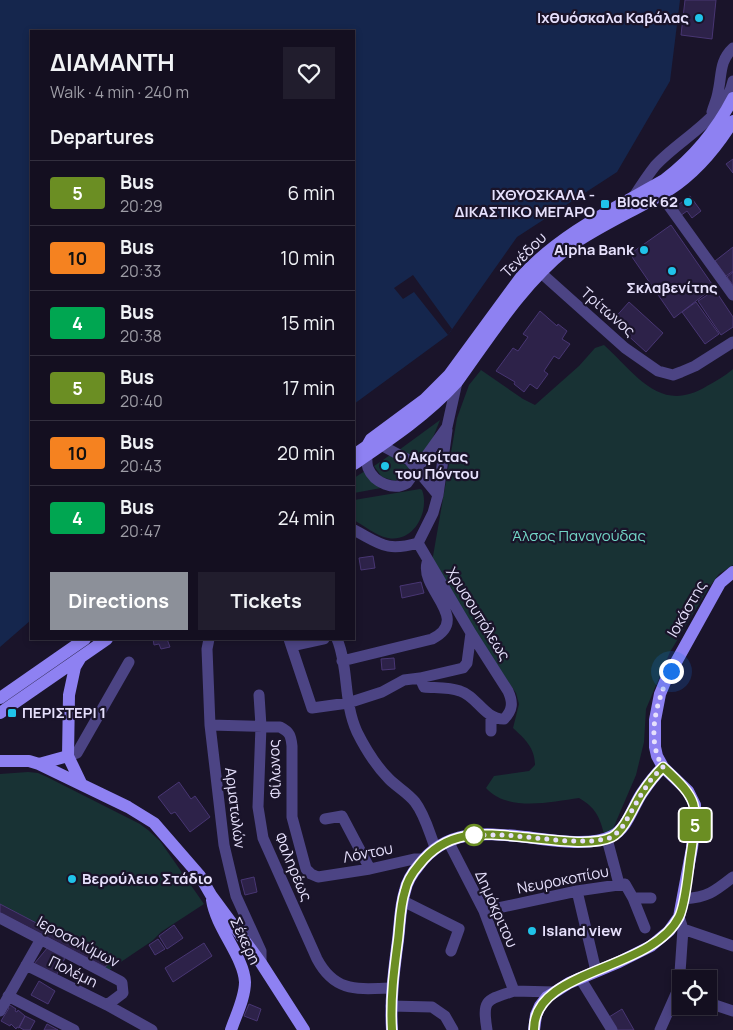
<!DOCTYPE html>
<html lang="en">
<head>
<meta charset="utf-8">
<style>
  :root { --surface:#140f20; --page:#211d2d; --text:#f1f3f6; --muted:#9d9ca5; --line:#332f3e; --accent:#8c9099 }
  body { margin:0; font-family:Manrope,sans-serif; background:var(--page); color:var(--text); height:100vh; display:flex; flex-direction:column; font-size:19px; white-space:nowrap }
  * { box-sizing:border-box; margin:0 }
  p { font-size:16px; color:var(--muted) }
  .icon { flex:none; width:28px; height:28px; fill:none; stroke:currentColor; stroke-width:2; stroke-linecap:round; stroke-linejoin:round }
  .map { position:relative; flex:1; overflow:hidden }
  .sheet { position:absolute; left:30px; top:30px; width:325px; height:610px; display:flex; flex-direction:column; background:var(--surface); border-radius:0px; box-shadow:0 2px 8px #0003,0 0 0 1px var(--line) }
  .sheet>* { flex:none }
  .badge { padding:0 10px; border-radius:4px; font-size:18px; line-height:32px }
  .tools { position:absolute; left:672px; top:970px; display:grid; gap:10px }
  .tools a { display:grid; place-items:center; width:45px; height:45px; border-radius:0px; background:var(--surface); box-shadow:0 2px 8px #0003,0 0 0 1px var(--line); font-size:25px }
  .you { position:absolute; width:25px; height:25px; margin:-12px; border:4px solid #fff; border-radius:50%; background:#1a73e8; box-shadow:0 0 0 8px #1a73e833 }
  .map>.badge { position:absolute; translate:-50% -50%; box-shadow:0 0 0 2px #fff }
  h2 { padding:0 20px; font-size:19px; line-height:45px }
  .round { display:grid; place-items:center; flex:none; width:52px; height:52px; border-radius:0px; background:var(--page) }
  .headline { display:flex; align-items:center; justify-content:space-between; height:85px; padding:0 20px }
  h1 { font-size:24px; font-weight:700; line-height:38px }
  .action { display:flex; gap:10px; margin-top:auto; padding:10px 20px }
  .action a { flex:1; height:58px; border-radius:0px; background:var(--accent); color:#fff; font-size:20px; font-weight:700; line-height:58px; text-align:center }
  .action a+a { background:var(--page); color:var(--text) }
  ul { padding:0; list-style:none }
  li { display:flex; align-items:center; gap:15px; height:65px; padding:0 20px; border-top:1px solid var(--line) }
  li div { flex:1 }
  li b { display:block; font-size:19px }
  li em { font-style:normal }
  li .badge { min-width:55px; font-weight:700; text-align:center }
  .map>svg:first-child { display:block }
  .green { fill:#183234 }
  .water { fill:#15264d }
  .pier { fill:#1a142a }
  .building { fill:#2d2249; stroke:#483673 }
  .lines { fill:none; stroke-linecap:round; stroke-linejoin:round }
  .street { stroke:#4c4484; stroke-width:11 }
  .secondary { stroke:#8e81f2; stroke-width:12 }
  .line-casing { stroke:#fff; stroke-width:11 }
  .line { stroke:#6b8e23; stroke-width:8 }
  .walk { stroke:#e6e0fc; stroke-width:5; stroke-dasharray:0 9 }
  .poi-dot { fill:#20c3e9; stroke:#1a142a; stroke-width:2 }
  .stop-dot { fill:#fff; stroke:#6b8e23; stroke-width:2.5 }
  .labels { text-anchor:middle; stroke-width:4.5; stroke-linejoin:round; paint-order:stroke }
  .poi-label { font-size:15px; font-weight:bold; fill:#e6e0fc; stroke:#1a142a; text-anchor:end }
  .street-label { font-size:15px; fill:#e6e0fc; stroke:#1a142a }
  .park-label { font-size:15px; fill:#72d6c6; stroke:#1a142a }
</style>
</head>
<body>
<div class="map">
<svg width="733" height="1030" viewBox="0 0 733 1030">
  <rect width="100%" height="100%" fill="#1a142a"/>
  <path class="green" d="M 604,345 C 636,374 660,415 707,386 C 716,381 725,376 733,369 L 733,565 L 719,574 L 708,589 L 670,652 L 646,709 L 644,742 L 636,775 L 612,831 L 604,834 C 600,817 595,807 579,798 C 551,802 507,812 486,788 L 494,776 L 529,771 L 535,765 C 535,748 525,739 513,728 L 519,704 L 516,693 L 493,660 L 432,562 L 457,418 L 469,385 L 481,370 L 523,399 L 535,405 L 579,366 L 595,348 Z
    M 440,420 L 432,440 L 417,465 L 399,450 Z
    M 390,455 L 410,468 L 400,478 L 395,481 L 382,477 L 374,466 L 380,462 L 384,469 L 389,464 L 385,463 L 383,460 Z
    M 365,471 L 381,488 L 354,493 L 354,478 Z
    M 420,489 L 422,490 C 430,511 414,543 388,538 C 377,536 364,526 354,520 L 354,500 Z
    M 28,772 L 38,773 L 47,777 L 140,824 L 148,830 L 160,841 L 204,904 L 161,932 L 152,941 L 109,970 L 0,913 L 0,774 Z"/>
  <path class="water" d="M 0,0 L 680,0 L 670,81 L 617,172 L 517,237 L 448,335 L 354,404 L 354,31 L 31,31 L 31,620 L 0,647 Z"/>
  <path class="pier" d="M 413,275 L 452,329 L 448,335 L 414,292 L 403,299 L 394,288 Z"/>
  <path class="building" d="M 685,0 L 716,0 L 712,39 L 681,35 Z
    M 733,159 L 733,173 L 726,164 Z
    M 690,196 L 701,211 L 692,218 L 687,211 L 680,216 L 674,208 Z
    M 671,225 L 714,287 L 674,318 L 630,254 Z
    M 733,247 L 733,271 L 726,276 L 715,261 Z
    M 733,272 L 733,285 L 727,277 Z
    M 715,290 L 733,317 L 733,327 L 721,335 L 698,301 Z
    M 629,302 L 663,333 L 646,352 L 612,321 Z
    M 696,302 L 719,334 L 705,344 L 682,312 Z
    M 540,311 L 557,326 L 558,324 L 567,331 L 562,339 L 570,344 L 559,359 L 554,356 L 544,371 L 548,374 L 537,389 L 530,384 L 524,392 L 514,384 L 515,382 L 496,371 L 513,348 L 518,351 L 528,337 L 523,334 Z
    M 373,556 L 375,568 L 361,570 L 359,558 Z
    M 421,582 L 424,593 L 402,598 L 400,586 Z
    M 153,639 L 167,639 L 170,647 L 161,649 L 159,644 L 154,645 Z
    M 394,658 L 395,669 L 382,670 L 381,659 Z
    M 179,782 L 191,799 L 195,796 L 210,817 L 190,832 L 175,812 L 171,814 L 158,797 Z
    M 254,877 L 257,892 L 245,895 L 241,880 Z
    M 0,904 L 111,962 L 105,967 L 0,913 Z
    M 174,925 L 183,938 L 167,949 L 159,936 Z
    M 158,939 L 165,949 L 155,955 L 149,945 Z
    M 204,943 L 212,956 L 173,982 L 165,968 Z
    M 48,947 L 66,956 L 56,976 L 34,964 Z
    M 39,981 L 55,991 L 48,1004 L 31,995 Z
    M 249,1004 L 261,1009 L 257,1021 L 244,1016 Z
    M 10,1005 L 16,1009 L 15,1011 L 17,1012 L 18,1010 L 25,1016 L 19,1028 L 17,1027 L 16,1029 L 11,1024 L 10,1026 L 1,1021 L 9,1008 L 6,1007 Z
    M 622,1009 L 634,1030 L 617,1030 L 609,1017 Z
    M 25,1016 L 35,1021 L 30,1030 L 24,1030 L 19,1027 Z
    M 47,1024 L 58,1030 L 44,1030 Z"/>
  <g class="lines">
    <path class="street" d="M 712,112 C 714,105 717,99 718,92 C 722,75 719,61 733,48
      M 658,188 L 669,206 L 733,295
      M 633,198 C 640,187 647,176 655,166 C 678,140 726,117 733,81
      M 540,272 L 625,348 L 658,371 L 673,375 L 681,372 L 695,366 L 733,342
      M 375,442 L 409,460 L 438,495
      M 367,448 C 367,454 366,462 368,468 C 374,483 394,491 407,483 L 447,427 L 457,382
      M 354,530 C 381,544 386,552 418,543
      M 418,543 L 471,633 L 508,691 C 513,702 513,710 504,719 C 484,719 477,696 460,691 C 449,687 435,688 424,687 L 420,678
      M 418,543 L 433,513 L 438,495 L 447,430
      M 209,639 L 207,649 L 210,725 L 224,845 L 236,896 L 261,951 L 261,963
      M 289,639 L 312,708 L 348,703 L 382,692 L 404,680 L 420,678 L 463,668 L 467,663 L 471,633
      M 337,639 C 349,668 343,701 357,732 C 365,748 376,766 389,779 C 397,787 408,793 415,802 C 425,815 429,832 435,847
      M 292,646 L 324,639
      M 342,661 L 432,639 C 472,619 420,590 427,563
      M 259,695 L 261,726 L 258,807 L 263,838 L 317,959 C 335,993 358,989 392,988
      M 491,716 L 491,731
      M 210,725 L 280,727 C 290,732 291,736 292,746 L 292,817 L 306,869 L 311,874 L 318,877 L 370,869 L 414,859 L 423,859
      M 68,756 L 77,753 L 129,662
      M 325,819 L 342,816 L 370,869
      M 607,839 L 619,884
      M 448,841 L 484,911 L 514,991 L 554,992
      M 577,891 L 596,971
      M 633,898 L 651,898
      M 684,899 C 708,897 714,892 733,877
      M 403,901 L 459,929 L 451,951
      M 484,911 L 577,891 L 625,884 L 633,898 L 645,928
      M 0,918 L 120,981 L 122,983 L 123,993 L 107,1005 L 152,1030
      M 683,929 L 733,946
      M 26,965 L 107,1005
      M 580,978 L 612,1030
      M 8,996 L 74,1030
      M 709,1003 L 733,1011
      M 391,1006 L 432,1007 L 445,1016 L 453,1030
      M 0,1011 L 41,939
      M 487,1030 C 482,999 486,1000 514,991
      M 660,1030 L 679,987 L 683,929 L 679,917"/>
    <path class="secondary" d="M 354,455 L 367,446 L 371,439 L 425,399 L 449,375 L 521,277 C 560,234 613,209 664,180 C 693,158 716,131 733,98
      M 354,464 C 391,439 427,415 457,382 C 491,335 523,283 569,247 C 600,225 636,210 669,190 C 695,173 717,147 733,121
      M 0,698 L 85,639
      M 0,713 L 107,639
      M 0,761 L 29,761 L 39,764 L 128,807 L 154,823 L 200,876 L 211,895 L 261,963 L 304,1030
      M 39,764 L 68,756
      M 81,783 L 68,756 L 69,695 L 75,667 L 81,657
      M 212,900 C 216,928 244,957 245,982 C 245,998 236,1015 231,1030
      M 392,1030 C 390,1000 394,970 398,940 C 400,924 400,906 405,891 C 407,881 413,872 419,865 C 447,828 485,833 526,837 C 549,840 591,847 612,836 C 627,829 633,806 642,793 C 648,784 655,775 663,767
      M 534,1030 L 536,1015 L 540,1006 L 547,997 L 569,983 L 619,962 L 651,946 L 669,931 L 679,917 L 692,848 L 695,822 L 695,805 L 688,791 L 663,767 L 657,756 L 655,747 L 655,720 L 660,694 L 665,682 L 720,583 L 733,572"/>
  </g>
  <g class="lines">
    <g class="line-casing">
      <path id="line" d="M 392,1030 C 390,1000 394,970 398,940 C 400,924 400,906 405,891 C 407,881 413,872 419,865 C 447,829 482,833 522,837 C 545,839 592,847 612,837 C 625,830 634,805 642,793 C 648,784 655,775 663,767 C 700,801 698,805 691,853 C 688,870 686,903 679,917 C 651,972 533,968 534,1030"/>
    </g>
    <use href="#line" class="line"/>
    <path class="walk" d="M 474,835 L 470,835 L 505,835 L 567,841 L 592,841 L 607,839 L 614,836 L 623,826 L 642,793 L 652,778 L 663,767 C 645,739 657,699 671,671"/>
  </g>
  <g class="poi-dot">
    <circle cx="699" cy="18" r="5"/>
    <circle cx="688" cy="202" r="5"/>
    <rect x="600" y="199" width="10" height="10" rx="2.5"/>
    <circle cx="644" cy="250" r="5"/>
    <circle cx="672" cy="271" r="5"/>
    <circle cx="385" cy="466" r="5"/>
    <rect x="7" y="708" width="10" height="10" rx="2.5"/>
    <circle cx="72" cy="879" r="5"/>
    <circle cx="532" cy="931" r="5"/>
  </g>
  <circle class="stop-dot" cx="474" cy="835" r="10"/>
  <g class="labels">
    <g class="poi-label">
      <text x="689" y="23">Ιχθυόσκαλα Καβάλας</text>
      <text x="595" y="200">ΙΧΘΥΟΣΚΑΛΑ -<tspan x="595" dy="17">ΔΙΚΑΣΤΙΚΟ ΜΕΓΑΡΟ</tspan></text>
      <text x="678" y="207">Block 62</text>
      <text x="634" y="255">Alpha Bank</text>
      <text x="672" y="293" text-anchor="middle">Σκλαβενίτης</text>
      <text x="395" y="462" text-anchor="start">Ο Ακρίτας<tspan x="395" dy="17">του Πόντου</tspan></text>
      <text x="22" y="718" text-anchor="start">ΠΕΡΙΣΤΕΡΙ 1</text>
      <text x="82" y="884" text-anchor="start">Βερούλειο Στάδιο</text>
      <text x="542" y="936" text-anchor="start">Island view</text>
    </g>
    <g class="street-label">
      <text transform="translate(524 255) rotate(-45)" y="5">Τενέδου</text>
      <text transform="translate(608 312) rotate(41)" y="5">Τρίτωνος</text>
      <text transform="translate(687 609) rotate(-60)" y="5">Ιοκάστης</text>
      <text transform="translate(478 614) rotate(58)" y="5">Χρυσουπόλεως</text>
      <text transform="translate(275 769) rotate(-92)" y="5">Φίλωνος</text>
      <text transform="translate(235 808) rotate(83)" y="5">Αρματωλών</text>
      <text transform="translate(368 853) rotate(-11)" y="5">Λόντου</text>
      <text transform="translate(293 867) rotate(67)" y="5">Φαληρέως</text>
      <text transform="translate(563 880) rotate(-11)" y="5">Νευροκοπίου</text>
      <text transform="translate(496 909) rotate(66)" y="5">Δημόκριτου</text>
      <text transform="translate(245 941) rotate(65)" y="5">Σέκερη</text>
      <text transform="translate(78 942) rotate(28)" y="5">Ιεροσολύμων</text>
      <text transform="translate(73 972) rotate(26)" y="5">Πολέμη</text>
    </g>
    <g class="park-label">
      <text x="579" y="541">Άλσος Παναγούδας</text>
    </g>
  </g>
</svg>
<div class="tools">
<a><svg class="icon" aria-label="locate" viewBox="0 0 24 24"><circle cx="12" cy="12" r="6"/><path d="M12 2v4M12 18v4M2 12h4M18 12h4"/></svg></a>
</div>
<div class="you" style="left:671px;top:671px"></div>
<b class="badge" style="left:695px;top:825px;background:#6b8e23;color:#fff">5</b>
<section class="sheet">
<div class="headline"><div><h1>ΔΙΑΜΑΝΤΗ</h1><p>Walk · 4 min · 240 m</p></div><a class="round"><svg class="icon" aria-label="heart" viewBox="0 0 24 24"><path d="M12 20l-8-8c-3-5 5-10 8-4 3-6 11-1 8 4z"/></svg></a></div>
<h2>Departures</h2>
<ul>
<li><span class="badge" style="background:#6b8e23;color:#fff">5</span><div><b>Bus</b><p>20:29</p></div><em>6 min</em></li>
<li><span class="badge" style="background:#f58220;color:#111">10</span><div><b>Bus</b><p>20:33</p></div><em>10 min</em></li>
<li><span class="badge" style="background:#00a651;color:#fff">4</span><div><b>Bus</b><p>20:38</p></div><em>15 min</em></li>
<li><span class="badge" style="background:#6b8e23;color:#fff">5</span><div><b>Bus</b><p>20:40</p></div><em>17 min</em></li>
<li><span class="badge" style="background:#f58220;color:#111">10</span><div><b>Bus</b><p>20:43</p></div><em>20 min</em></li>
<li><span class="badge" style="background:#00a651;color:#fff">4</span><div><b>Bus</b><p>20:47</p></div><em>24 min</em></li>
</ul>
<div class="action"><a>Directions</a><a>Tickets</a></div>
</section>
</div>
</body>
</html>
